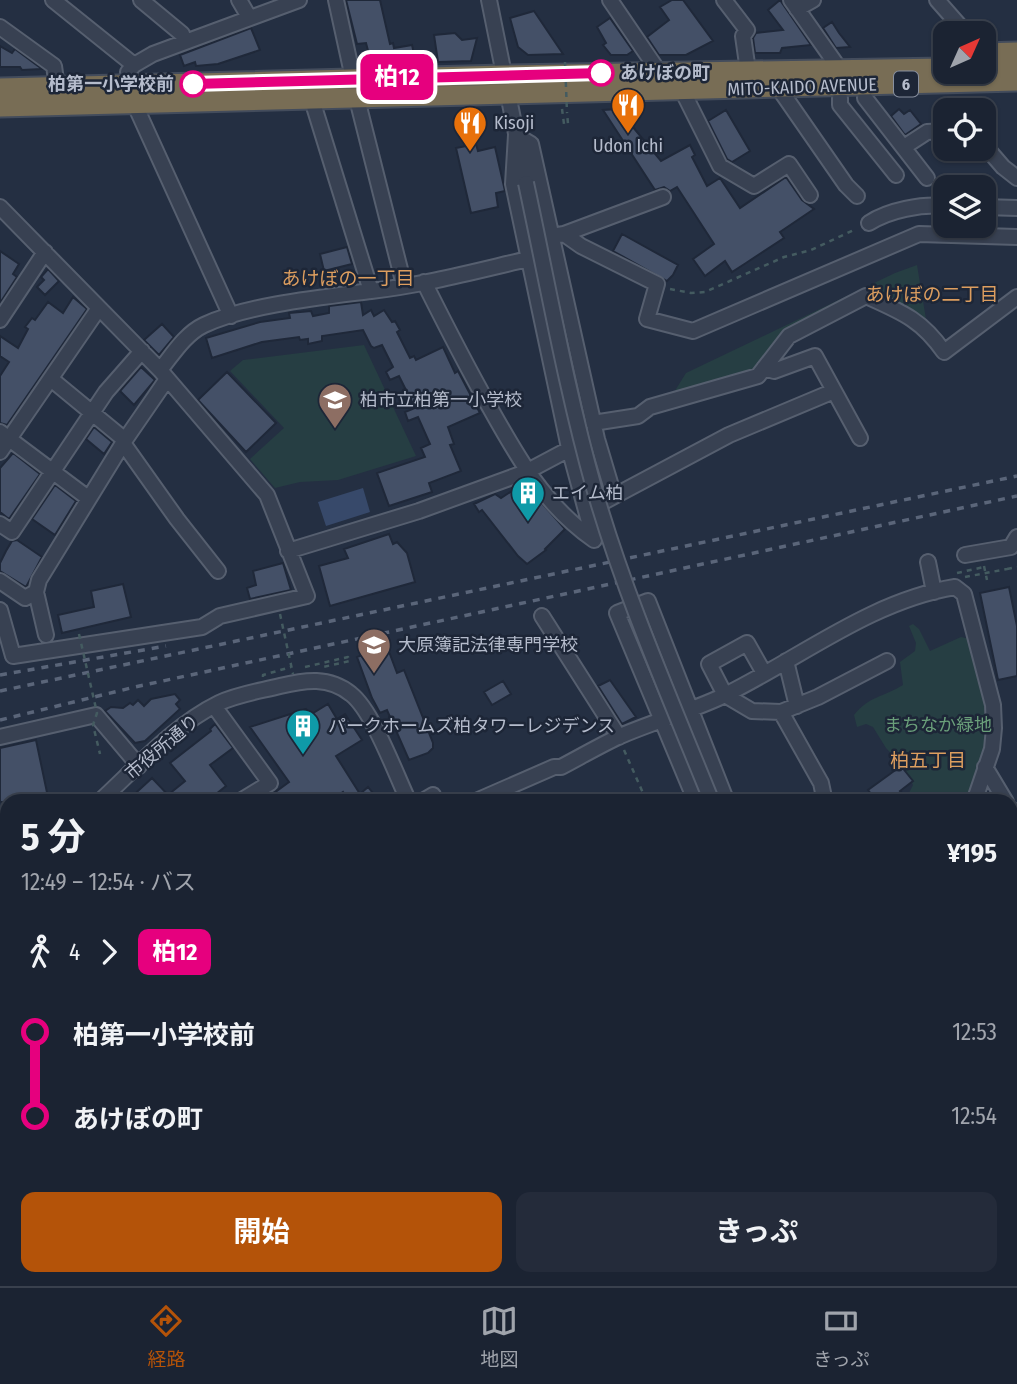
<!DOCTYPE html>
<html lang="ja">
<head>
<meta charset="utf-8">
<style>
  :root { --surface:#1b2332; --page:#242b3a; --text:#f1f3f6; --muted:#a0a4ac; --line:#39404d; --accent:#b45309 }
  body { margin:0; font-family:"Fira Sans Condensed","Noto Sans JP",sans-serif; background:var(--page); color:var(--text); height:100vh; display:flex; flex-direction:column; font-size:26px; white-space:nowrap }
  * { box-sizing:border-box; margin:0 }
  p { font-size:23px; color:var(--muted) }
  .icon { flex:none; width:38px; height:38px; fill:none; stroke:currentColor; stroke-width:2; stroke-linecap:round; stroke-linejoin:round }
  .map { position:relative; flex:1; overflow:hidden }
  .side { position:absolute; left:0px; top:794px; width:1018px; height:492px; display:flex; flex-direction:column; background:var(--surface); border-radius:21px 21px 0 0; box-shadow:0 2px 5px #0004,0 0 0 2px var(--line) }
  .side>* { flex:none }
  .badge { padding:0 14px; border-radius:10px; font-size:24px; line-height:46px }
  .needle { width:46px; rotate:45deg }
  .fabs { position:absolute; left:933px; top:21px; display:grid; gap:14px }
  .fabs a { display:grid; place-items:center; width:63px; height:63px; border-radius:14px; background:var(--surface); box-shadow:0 2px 5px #0004,0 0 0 2px var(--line); font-size:35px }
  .map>.badge { position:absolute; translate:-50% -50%; box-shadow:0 0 0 4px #fff }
  .legs { display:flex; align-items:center; gap:10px; height:77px; padding:0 21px; font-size:23px }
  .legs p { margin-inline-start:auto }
  .overview { display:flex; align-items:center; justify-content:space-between; height:119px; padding:0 21px }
  h1 { font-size:38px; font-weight:700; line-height:52px }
  .action { display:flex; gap:14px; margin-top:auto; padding:14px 21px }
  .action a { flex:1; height:80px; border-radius:14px; background:var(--accent); color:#fff; font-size:28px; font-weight:700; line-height:80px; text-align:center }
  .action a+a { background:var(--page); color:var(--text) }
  ul { padding:0 21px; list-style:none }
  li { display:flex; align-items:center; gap:24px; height:84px; font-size:26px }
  li i { display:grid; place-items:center; width:10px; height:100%; margin:0 9px; background:currentColor }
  li i::after { content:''; width:18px; height:18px; margin:-9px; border:5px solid; border-radius:50%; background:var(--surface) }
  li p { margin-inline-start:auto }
  li:first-child i { background:linear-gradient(#0000 50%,currentColor 0) }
  li:last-child i { background:linear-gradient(currentColor 50%,#0000 0) }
  .dock { display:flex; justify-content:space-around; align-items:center; height:98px; border-top:2px solid var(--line); background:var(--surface); font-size:19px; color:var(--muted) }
  .dock a { display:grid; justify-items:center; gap:4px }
  .dock .current { color:var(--accent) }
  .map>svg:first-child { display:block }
  .green { fill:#263e43 }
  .water { fill:#37496a }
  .building { fill:#445067; stroke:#1f2839; stroke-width:2 }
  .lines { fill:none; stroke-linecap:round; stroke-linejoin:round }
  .minor-casing { stroke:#565f6f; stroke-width:18 }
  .highway-casing { stroke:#434c5c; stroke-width:23 }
  .path { stroke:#445b60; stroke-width:2.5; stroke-dasharray:5 5; stroke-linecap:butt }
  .minor { stroke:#384152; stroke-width:14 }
  .highway { stroke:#786d55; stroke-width:19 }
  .rail { stroke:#5a6579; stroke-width:3.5; stroke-dasharray:7 7; stroke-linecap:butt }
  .minor-bridge-casing { stroke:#565f6f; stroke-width:18; stroke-linecap:butt }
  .path-bridge { stroke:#445b60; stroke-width:2.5; stroke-dasharray:5 5; stroke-linecap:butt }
  .minor-bridge { stroke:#384152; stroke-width:14 }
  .line-1-casing { stroke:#fff; stroke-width:16 }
  .line-1 { stroke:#e6007e; stroke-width:10 }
  .stop-1-dot { fill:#fff; stroke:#e6007e; stroke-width:3.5 }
  .labels { text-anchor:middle; stroke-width:5; stroke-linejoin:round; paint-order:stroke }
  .shield { fill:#1d2637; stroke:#878f9f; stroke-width:2 }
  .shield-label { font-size:16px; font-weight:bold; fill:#b5bccc }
  .stop-label { font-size:18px; font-weight:bold; fill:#b5bccc; stroke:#1d2637; text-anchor:start }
  .street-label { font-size:18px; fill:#b5bccc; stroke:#1d2637 }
  .poi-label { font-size:18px; fill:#b5bccc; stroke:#1d2637; text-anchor:start }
  .park-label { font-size:18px; fill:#6a9f7a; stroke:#1d2637 }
  .neighbourhood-label { font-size:19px; fill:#dd9e5f; stroke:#1d2637 }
</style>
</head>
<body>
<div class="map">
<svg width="1017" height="1286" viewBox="0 0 1017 1286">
  <rect width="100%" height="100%" fill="#242f42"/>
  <path class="green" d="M 917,265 L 926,319 L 911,309 L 870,290 L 863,290 L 780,334 L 754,370 L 673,394 L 686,373 L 895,273 Z
    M 364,345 L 416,456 L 338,480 L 300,482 L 275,488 L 250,459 L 284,428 L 230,371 L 243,360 Z
    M 913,624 L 919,629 L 930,651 L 961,637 L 970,639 L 987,694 L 992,740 L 970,801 L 902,801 L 901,798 L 909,793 L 913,785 L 904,767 L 886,748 L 873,727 L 866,724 L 857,727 L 854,715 C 869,696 884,697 903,685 L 900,662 L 915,651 L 916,643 L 909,626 Z"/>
  <path class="water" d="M 363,488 L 370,512 L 326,526 L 318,502 Z"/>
  <path class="building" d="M 346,0 L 380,0 L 390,44 L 393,43 L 394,48 L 412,45 L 415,58 L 397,62 L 371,62 L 366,43 L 357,44 Z
    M 672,0 L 683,0 L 713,41 L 686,55 L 659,55 L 647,37 L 669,20 L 660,7 Z
    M 780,0 L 811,45 L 782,48 L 780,53 L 755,53 L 753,38 L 756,33 L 783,30 L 768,10 Z
    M 534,11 L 563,54 L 528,55 L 518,47 L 510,18 Z
    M 610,18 L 633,51 L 627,55 L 611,55 L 603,45 L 606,43 L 597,27 Z
    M 832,22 L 839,33 L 850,47 L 836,48 L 823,28 Z
    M 251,28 L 260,50 L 218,64 L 196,66 L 195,62 L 184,66 L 180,55 Z
    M 455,33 L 462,40 L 477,38 L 471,61 L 438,62 L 434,35 Z
    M 0,46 L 12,53 L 15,49 L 42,69 L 22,70 L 20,67 L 0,67 Z
    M 618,109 L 661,161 L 690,145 L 695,155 L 692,157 L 707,186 L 720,178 L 740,208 L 786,177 L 802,200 L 814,209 L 780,232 L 784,238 L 746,263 L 732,272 L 725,261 L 705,276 L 693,259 L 714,244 L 677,187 L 670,191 L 664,187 L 655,190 L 603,110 Z
    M 899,109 L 904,114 L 910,110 L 921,124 L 905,135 L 891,116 Z
    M 726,110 L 750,151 L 732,162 L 727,159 L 708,121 Z
    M 476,144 L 478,151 L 495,147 L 505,191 L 496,193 L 498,207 L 471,213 L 456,148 Z
    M 622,234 L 678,265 L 673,275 L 667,281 L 613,251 Z
    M 347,247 L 352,264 L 324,271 L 320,254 Z
    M 0,251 L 19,264 L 13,274 L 17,277 L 0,303 Z
    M 48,269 L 59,281 L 45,295 L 37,287 L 44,280 L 41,277 Z
    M 73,297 L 87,309 L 7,425 L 0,423 L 0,376 L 9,362 L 0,356 L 0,336 L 18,348 L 28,329 L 25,327 L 32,318 L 35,320 L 48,302 L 63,313 Z
    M 361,302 L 363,315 L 371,310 L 374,316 L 384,310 L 392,322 L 395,321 L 400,330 L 397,332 L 410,358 L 414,356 L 416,360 L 443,347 L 455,373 L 458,371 L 480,413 L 448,427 L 454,444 L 450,445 L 461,471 L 429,483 L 432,492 L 389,506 L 377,473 L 425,457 L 421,448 L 430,444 L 418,417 L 408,421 L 405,412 L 415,408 L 399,376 L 390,380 L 386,372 L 393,367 L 382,345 L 374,348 L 371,346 L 363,330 L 322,336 L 322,341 L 308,344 L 308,339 L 300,340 L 299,337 L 262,342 L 212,358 L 206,338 L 260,322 L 290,318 L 289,313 L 311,311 L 313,316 L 329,313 L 329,306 Z
    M 162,324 L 174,337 L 159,355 L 144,340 Z
    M 141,367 L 155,380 L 134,405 L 120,391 Z
    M 227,372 L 276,423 L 246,452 L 198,400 Z
    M 94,427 L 112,442 L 104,454 L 86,439 Z
    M 13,453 L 40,474 L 9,519 L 0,512 L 0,468 Z
    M 524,483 L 565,529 L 545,549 L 546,550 L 527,564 L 518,556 L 482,510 L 479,512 L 474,504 L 495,494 L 501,498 Z
    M 55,485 L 76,501 L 55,535 L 32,519 Z
    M 389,534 L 393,544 L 397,542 L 407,553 L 415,582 L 330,606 L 319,566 L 348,558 L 344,549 Z
    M 17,540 L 42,557 L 26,587 L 0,571 L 0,563 L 6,551 L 12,541 Z
    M 283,563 L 291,590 L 250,599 L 247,588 L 256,585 L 253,571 Z
    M 123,584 L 131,617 L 62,633 L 58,615 L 94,607 L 91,591 Z
    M 1009,587 L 1017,626 L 1017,676 L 998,680 L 980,593 Z
    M 388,649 L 397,673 L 404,670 L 433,743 L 433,748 L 428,753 L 409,760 L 387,710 L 380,713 L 372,698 L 357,657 L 375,650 L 376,653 Z
    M 610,680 L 636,717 L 622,724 L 598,686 Z
    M 503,681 L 511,694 L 492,705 L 484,692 Z
    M 175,694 L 180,700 L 176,704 L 180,709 L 145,741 L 135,743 L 105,711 L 111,707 L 123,708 L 130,703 L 133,705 L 138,700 L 144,706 L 151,699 Z
    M 328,704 L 337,719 L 345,714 L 362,740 L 336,756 L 360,794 L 368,787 L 380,802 L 349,802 L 343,792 L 328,802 L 275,802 L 270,796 L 289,782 L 250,727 L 306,709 L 310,715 Z
    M 215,724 L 233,748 L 210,765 L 226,786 L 206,802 L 126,802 L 152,778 L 168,795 L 185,781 L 170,763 L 211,731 L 210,729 Z
    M 36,740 L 49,802 L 0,802 L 0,748 Z
    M 901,766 L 913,781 L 900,791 L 902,793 L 898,797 L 901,802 L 863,802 L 872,795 L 868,790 Z"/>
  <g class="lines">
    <g class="minor-casing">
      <path id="minor" d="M 53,0 L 134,65
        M 141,0 L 182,34 L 184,41
        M 239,0 L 249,17
        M 336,0 L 353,78
        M 489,0 L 526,183
        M 610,0 L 659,72
        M 724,0 L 747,30 L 743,36 L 748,71
        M 791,0 L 841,71
        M 937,0 L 966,33
        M 797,9 L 813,0
        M 0,27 L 54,66 L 57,87
        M 778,87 L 846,185 L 857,196
        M 682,90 L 720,166 L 754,186 L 789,164 L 810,195
        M 127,93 L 128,72 L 134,65 L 153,54 L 299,0
        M 840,98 L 840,105 L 896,175
        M 865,98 L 927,178
        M 357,99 L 404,285
        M 312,100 L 371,291
        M 135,105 L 231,316
        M 984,145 L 1003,167 L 1017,178
        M 904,147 L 927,132 L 945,131
        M 0,207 L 160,370 L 267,495 L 307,596 L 220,616 L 202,627 L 13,656 L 0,610
        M 984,207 L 1017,208
        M 869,223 C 889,210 921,204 945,206
        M 564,234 L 663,197
        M 552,236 L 564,234 L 581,246 L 657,284 L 647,319 L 693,331 L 919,234 L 1017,237
        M 424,282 C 445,324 466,365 489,406 C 518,458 544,505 594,540 L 569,448 L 513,184 L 516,135 L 531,144 L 597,439 L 614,496
        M 0,320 L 45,252
        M 764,368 L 774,371 L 815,356 L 860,438
        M 160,370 C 173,354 185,334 204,325 C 246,305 324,297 371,291 C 424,285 476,271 528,259
        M 51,379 L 125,440
        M 593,423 L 638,416 L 650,407 L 758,376 L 789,336 L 866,296 C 902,312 922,320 944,352 L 1017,297
        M 0,432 L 88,498
        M 123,443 L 177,519 L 218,571
        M 0,452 L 99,308
        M 605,501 L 729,435 L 834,391
        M 0,524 L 12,532 L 106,392 L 142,351
        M 288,551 L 419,511 L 526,472 L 575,446
        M 965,555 L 1011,547 L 1017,537
        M 928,562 L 934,592
        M 0,581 L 25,598 L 36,592 L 39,580 L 125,440 L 167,379
        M 36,592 L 46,635
        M 542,616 L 619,737
        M 786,661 L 797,706
        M 764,673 L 747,643 L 709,664 L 725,695 L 752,711 L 781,712 L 818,697 L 887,661
        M 214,706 L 270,783 L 239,802
        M 781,712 L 821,783 L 825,802
        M 0,737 L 96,715 L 139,766
        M 985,767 L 1006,802
        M 99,802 C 136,768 174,725 219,703 C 238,694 260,691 280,686 C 305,680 329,676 351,694 C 373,711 396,775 409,802
        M 421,802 L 433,795
        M 474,802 L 554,767 L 561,767 C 580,757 599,746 618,737 C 652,722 689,712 723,696 C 799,659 870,601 955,587 L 964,594 L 993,705 L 994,728 L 992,749 L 974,802
        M 696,802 L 617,613 L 648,601 L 727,802
        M 1012,810 L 1017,819
        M 0,879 L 7,875
        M 0,942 L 7,952
        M 0,979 L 7,976
        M 1012,985 L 1017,986
        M 1012,1117 L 1017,1117
        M 0,1175 L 7,1171
        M 1012,1264 L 1017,1264
        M 146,1279 L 152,1286
        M 847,1279 L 851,1286
        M 881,1279 L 883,1286
        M 251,1286 L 260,1279
        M 603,1286 L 611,1279
        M 771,1286 L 773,1279
        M 957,1286 L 961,1279"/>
    </g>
    <g class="highway-casing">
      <path id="highway" d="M 984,53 L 1017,52
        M 984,68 L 1017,67
        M 0,88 L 504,75 L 945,68
        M 0,107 L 1017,81"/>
    </g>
    <path class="path" d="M 562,109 L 564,124 L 568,124 L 567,112
      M 670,289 L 691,293 L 705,292 L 784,257 L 811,250 L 856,229
      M 984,566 L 987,580
      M 1007,569 L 1017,567
      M 957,573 L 984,567
      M 965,577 L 1007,569
      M 305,667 L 348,657 L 350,661 L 323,667
      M 263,677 L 263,675 L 291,667
      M 624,750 L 647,802
      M 370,1279 L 375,1286"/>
    <use href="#minor" class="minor"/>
    <use href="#highway" class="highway"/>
    <path class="rail" d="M 0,675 L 166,646
      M 0,691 L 1017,476
      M 0,720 L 135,687 L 1017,496"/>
    <g class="minor-bridge-casing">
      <path id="minor-bridge" d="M 526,183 C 548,285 566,388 594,488 C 625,596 670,698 712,802"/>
    </g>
    <path class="path-bridge" d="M 565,62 L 567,112
      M 280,614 L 293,674
      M 79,634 L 97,713 L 93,725 L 100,754"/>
    <use href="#minor-bridge" class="minor-bridge"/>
  </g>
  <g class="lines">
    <g class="line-1-casing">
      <path id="line-1" d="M 193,84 L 601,73"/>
    </g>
    <use href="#line-1" class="line-1"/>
  </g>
  <defs>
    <g id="restaurant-pin" transform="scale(1.75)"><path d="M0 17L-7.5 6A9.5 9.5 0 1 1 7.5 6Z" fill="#e8710a" stroke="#1d2637"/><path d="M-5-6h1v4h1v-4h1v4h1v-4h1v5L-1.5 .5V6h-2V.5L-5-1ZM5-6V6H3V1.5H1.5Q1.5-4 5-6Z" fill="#fff"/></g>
    <g id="school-pin" transform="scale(1.75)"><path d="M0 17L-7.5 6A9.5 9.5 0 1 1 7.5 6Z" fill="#8d6e63" stroke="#1d2637"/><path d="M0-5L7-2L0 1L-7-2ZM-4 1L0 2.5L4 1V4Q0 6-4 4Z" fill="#fff"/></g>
    <g id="building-pin" transform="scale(1.75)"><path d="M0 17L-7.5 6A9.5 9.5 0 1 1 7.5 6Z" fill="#0f9aa8" stroke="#1d2637"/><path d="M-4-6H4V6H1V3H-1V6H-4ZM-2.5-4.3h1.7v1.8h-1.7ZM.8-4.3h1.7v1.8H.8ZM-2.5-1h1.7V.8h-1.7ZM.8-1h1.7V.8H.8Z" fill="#fff"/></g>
    <g id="university-pin" transform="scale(1.75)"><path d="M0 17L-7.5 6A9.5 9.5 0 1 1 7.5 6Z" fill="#8d6e63" stroke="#1d2637"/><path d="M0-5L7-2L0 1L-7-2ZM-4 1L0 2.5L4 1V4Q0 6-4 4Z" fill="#fff"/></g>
  </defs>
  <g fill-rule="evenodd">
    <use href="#restaurant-pin" x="628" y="105"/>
    <use href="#restaurant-pin" x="470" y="123"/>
    <use href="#school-pin" x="335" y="400"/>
    <use href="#building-pin" x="528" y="493"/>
    <use href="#university-pin" x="374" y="645"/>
    <use href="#building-pin" x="303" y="726"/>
  </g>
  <g class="stop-1-dot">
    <circle cx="601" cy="73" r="12"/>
    <circle cx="193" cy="84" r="12"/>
  </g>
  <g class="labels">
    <rect class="shield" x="894" y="71.5" width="24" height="25" rx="5"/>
    <g class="shield-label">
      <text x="906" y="90">6</text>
    </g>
    <g class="stop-label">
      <text x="620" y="79">あけぼの町</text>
      <text x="174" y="90" text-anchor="end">柏第一小学校前</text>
    </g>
    <g class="street-label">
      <text transform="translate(802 87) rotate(-2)" y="6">MITO-KAIDO AVENUE</text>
      <text transform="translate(162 747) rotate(-40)" y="6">市役所通り</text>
    </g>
    <g class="poi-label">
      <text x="494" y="129">Kisoji</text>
      <text x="628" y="152" text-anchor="middle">Udon Ichi</text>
      <text x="360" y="406">柏市立柏第一小学校</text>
      <text x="552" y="499">エイム柏</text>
      <text x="398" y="651">大原簿記法律専門学校</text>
      <text x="328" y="732">パークホームズ柏タワーレジデンス</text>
    </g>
    <g class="park-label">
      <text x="938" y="731">まちなか緑地</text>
    </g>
    <g class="neighbourhood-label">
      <text x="348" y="285">あけぼの一丁目</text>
      <text x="932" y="301">あけぼの二丁目</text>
      <text x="928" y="767">柏五丁目</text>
    </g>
  </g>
</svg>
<div class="fabs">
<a><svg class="needle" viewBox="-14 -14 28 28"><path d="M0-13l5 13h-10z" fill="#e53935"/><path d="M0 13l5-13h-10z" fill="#a0a4ac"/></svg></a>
<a><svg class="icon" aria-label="locate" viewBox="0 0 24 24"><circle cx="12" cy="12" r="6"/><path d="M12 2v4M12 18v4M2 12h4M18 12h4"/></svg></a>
<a><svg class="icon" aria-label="layers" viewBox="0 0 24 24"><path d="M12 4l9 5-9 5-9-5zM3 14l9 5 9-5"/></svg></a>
</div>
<b class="badge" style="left:397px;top:77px;background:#e6007e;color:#fff">柏12</b>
<section class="side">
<div class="overview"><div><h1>5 分</h1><p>12:49 – 12:54 · バス</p></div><b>¥195</b></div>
<div class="legs"><svg class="icon" aria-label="walk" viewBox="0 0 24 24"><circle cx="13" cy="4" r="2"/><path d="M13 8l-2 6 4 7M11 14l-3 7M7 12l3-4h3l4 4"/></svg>4<svg class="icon" aria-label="forward" viewBox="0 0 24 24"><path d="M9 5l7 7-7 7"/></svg><b class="badge" style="background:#e6007e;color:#fff">柏12</b></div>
<ul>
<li><i style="color:#e6007e"></i><b>柏第一小学校前</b><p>12:53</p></li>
<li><i style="color:#e6007e"></i><b>あけぼの町</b><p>12:54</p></li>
</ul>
<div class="action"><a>開始</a><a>きっぷ</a></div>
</section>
</div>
<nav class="dock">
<a class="current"><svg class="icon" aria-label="directions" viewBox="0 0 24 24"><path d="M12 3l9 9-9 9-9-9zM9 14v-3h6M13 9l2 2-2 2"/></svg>経路</a>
<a><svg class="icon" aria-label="map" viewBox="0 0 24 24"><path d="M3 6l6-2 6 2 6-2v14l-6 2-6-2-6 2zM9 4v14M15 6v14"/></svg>地図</a>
<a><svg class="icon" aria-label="tickets" viewBox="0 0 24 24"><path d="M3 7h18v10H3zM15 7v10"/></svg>きっぷ</a>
</nav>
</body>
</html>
